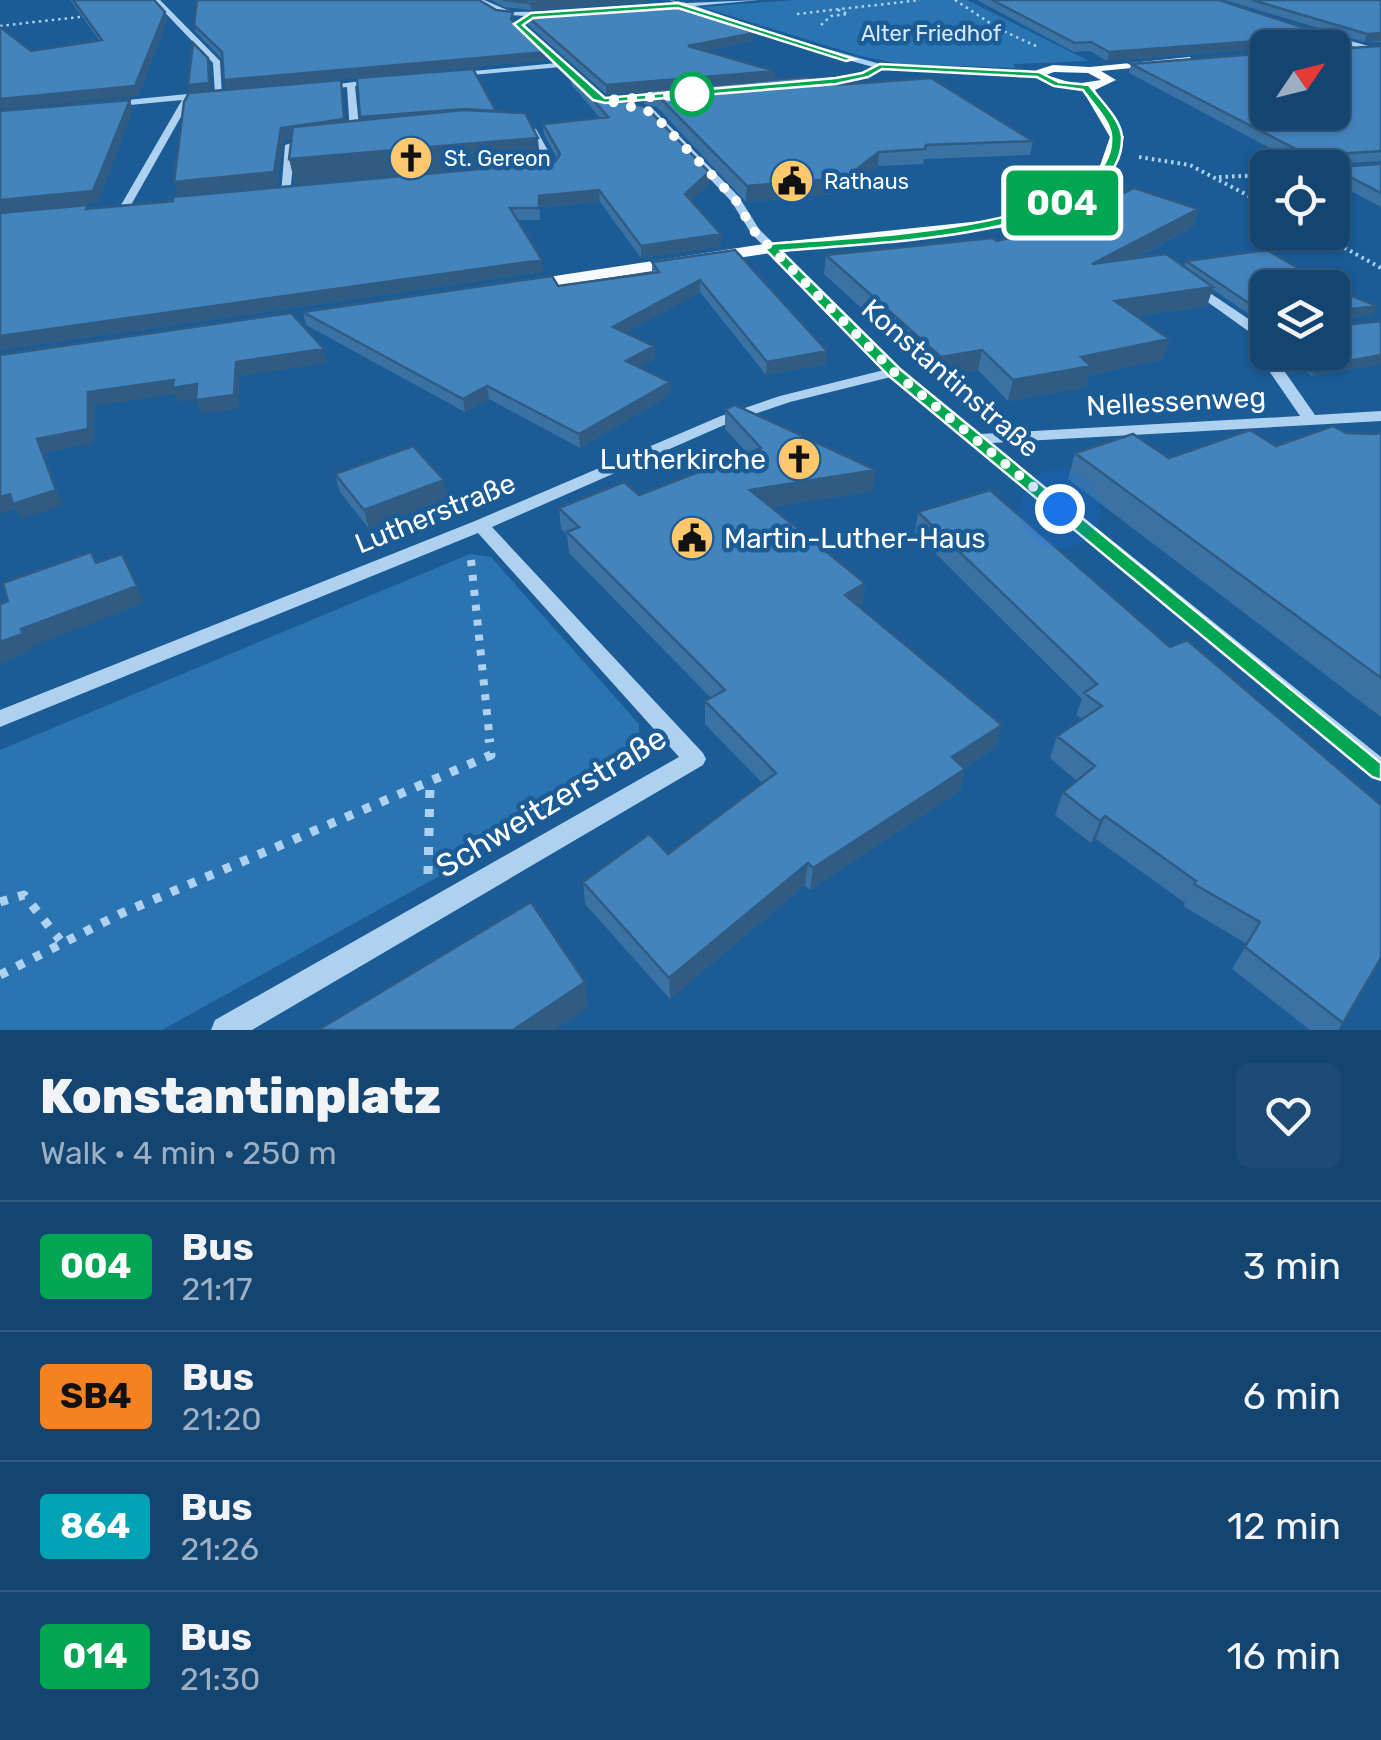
<!DOCTYPE html>
<html lang="en">
<head>
<meta charset="utf-8">
<style>
  :root { --surface:#144470; --page:#1d4b75; --text:#f1f3f6; --muted:#9db0c3; --line:#335c83 }
  body { margin:0; font-family:Rubik,sans-serif; background:var(--page); color:var(--text); height:100vh; display:flex; flex-direction:column; font-size:38px; white-space:nowrap }
  * { box-sizing:border-box; margin:0 }
  p { font-size:32px; color:var(--muted) }
  .icon { flex:none; width:55px; height:55px; fill:none; stroke:currentColor; stroke-width:2; stroke-linecap:round; stroke-linejoin:round }
  .map { position:relative; height:1030px; overflow:hidden }
  .panel { display:flex; flex-direction:column; background:var(--surface); flex:1 }
  .panel>* { flex:none }
  .badge { padding:0 20px; border-radius:8px; font-size:35px; line-height:65px }
  .needle { width:65px; rotate:55deg }
  .tools { position:absolute; left:1250px; top:30px; display:grid; gap:20px }
  .tools a { display:grid; place-items:center; width:100px; height:100px; border-radius:15px; background:var(--surface); box-shadow:0 2px 8px #0004,0 0 0 2px var(--line); font-size:50px }
  .you { position:absolute; width:50px; height:50px; margin:-25px; border:8px solid #fff; border-radius:50%; background:#1a73e8; box-shadow:0 0 0 15px #1a73e833 }
  .map>.badge { position:absolute; translate:-50% -50%; box-shadow:0 0 0 5px #fff }
  .round { display:grid; place-items:center; flex:none; width:105px; height:105px; border-radius:15px; background:var(--page) }
  .headline { display:flex; align-items:center; justify-content:space-between; height:170px; padding:0 40px }
  h1 { font-size:48px; font-weight:800; line-height:75px }
  ul { padding:0; list-style:none }
  li { display:flex; align-items:center; gap:30px; height:130px; padding:0 40px; border-top:2px solid var(--line) }
  li div { flex:1 }
  li b { display:block; font-size:38px }
  li em { font-style:normal }
  li .badge { min-width:110px; font-weight:700; text-align:center }
  .map>svg:first-child { display:block }
  .green { fill:#2b74b2 }
  .lines { fill:none; stroke-linecap:round; stroke-linejoin:round }
  .path-far3 { stroke:#aed1f0; stroke-width:2.5; stroke-dasharray:2.5 4; stroke-linecap:butt }
  .path-far2 { stroke:#aed1f0; stroke-width:4; stroke-dasharray:2.5 4; stroke-linecap:butt }
  .path-far1 { stroke:#aed1f0; stroke-width:8; stroke-dasharray:6 9; stroke-linecap:butt }
  .path { stroke:#aed1f0; stroke-width:9; stroke-dasharray:8 11; stroke-linecap:butt }
  .minor { fill:#aed1f0; fill-rule:evenodd }
  .major { fill:#f7fbff; fill-rule:evenodd }
  .wall { fill:#3a72a3 }
  .shaded-wall { fill:#305c84 }
  .building { fill:#4484bd; stroke:#305c84; stroke-width:2.5 }
  .line { fill:#00a651; stroke:#fff; stroke-width:2.5 }
  .walk { stroke:#fff; stroke-width:10; stroke-dasharray:0 18 }
  .stop-dot { fill:#fff; stroke:#00a651; stroke-width:5 }
  .labels { text-anchor:middle; stroke-width:9; stroke-linejoin:round; paint-order:stroke }
  .far-park-label { font-size:22px; fill:#d5e9fb; stroke:#1b5b96 }
  .far-poi-label { font-size:22px; fill:#fff; stroke:#1b5b96; text-anchor:start }
  .street-label { font-size:28px; fill:#fff; stroke:#1b5b96 }
  .poi-label { font-size:28px; fill:#fff; stroke:#1b5b96; text-anchor:end }
  .near-street-label { font-size:32px; fill:#fff; stroke:#1b5b96 }
</style>
</head>
<body>
<div class="map">
<svg width="1381" height="1030" viewBox="0 0 1381 1030">
  <rect width="100%" height="100%" fill="#1b5b96"/>
  <path class="green" d="M 794,0 L 967,0 L 1089,61 L 1014,64 L 1015,68 L 900,64 L 860,56 L 702,7 Z
    M 470,554 L 491,557 L 639,724 L 639,765 L 162,1030 L 0,1030 L 0,750 Z"/>
  <g class="lines">
    <path class="path-far3" d="M 955,0 L 999,29 L 1036,46
      M 797,14 L 920,0
      M 821,25 L 831,16 L 848,14 L 838,10
      M 0,26 L 88,16"/>
    <path class="path-far2" d="M 1139,157 L 1190,165 L 1268,206
      M 1219,177 L 1268,175
      M 1316,232 L 1381,268"/>
    <path class="path-far1" d="M 471,560 L 490,742"/>
    <path class="path" d="M 428,874 L 430,785
      M 0,902 L 24,895 L 60,940
      M 0,975 L 120,914 L 491,755 L 489,739"/>
    <path class="minor" d="M 153,0 L 160,0 L 220,61 L 222,96 L 215,94 L 213,63 Z
      M 475,0 L 484,0 L 512,12 L 581,11 L 579,14 L 534,15 L 523,24 L 604,97 L 604,101 L 598,101 L 561,67 L 450,77 L 453,73 L 557,63 L 514,24 L 527,16 L 509,15 Z
      M 669,0 L 687,3 L 759,0 L 695,6 L 785,37 L 880,64 L 1039,72 L 1043,74 L 1039,76 L 882,68 L 865,77 L 801,87 L 798,82 L 863,73 L 873,67 L 779,41 Z
      M 1312,30 L 1372,47 L 1373,49 L 1369,51 L 1309,34 Z
      M 377,79 L 380,84 L 355,86 L 360,136 L 355,139 L 344,138 L 344,134 L 350,133 L 347,87 L 319,90 L 315,87 Z
      M 208,92 L 211,97 L 191,99 L 131,205 L 122,207 L 121,205 L 182,100 L 109,107 L 106,102 Z
      M 630,102 L 654,110 L 739,197 L 759,229 L 899,369 L 980,434 L 1300,416 L 1252,346 L 1258,338 L 1188,288 L 1186,285 L 1192,281 L 1268,332 L 1268,352 L 1271,352 L 1315,415 L 1381,411 L 1381,421 L 991,443 L 1381,757 L 1381,779 L 1373,777 L 891,377 L 790,402 L 731,422 L 492,527 L 703,753 L 706,759 L 703,765 L 252,1030 L 211,1030 L 215,1020 L 679,757 L 478,533 L 0,727 L 0,710 L 475,521 L 721,416 L 780,396 L 884,370 L 751,233 L 731,201 L 648,114 L 627,107 Z
      M 521,128 L 536,129 L 557,167 L 556,169 L 534,170 L 534,166 L 546,164 L 530,133 L 521,132 Z
      M 311,137 L 316,140 L 314,142 L 295,147 L 290,193 L 281,195 L 285,145 Z"/>
    <path class="major" d="M 1190,57 L 1194,62 L 1101,71 L 1116,80 L 1095,90 L 1124,137 L 1108,182 L 1078,203 L 1008,227 L 771,253 L 522,291 L 513,286 L 522,281 L 771,243 L 1000,219 L 1068,197 L 1096,177 L 1110,137 L 1083,91 L 1052,86 L 1034,77 L 1037,70 L 1053,65 L 1090,67 ZM 1054,72 L 1088,73 L 1101,80 L 1075,84 L 1046,75 Z"/>
  </g>
  <path class="wall" d="M 70,0 L 154,0 L 167,20 L 138,96 L 31,51 L 99,40 Z
    M 491,0 L 648,0 L 648,2 L 531,10 L 504,7 Z
    M 977,0 L 1222,0 L 1219,1 L 1332,37 L 1335,49 L 1381,46 L 1381,161 L 1333,164 L 1336,167 L 1381,164 L 1381,207 L 1332,181 L 1332,168 L 1307,168 L 1129,73 L 1131,64 L 1268,53 L 1268,112 L 1332,112 L 1332,48 L 1268,48 L 1107,61 L 1090,51 L 1074,52 Z
    M 1225,0 L 1381,0 L 1381,42 L 1364,42 Z
    M 496,10 L 513,12 L 513,22 L 546,52 L 546,60 L 226,89 L 222,59 L 196,32 L 194,25 Z
    M 528,17 L 753,41 L 706,51 L 774,80 L 1033,141 L 1030,155 L 924,159 L 923,164 L 878,166 L 843,193 L 746,202 L 657,107 L 644,104 L 644,91 L 606,94 L 528,25 Z
    M 571,74 L 592,94 L 709,172 L 709,183 L 691,200 L 721,246 L 641,258 L 600,202 L 540,207 L 540,220 L 517,220 L 543,272 L 0,350 L 0,213 L 88,205 L 89,209 L 555,162 L 557,159 L 544,134 L 543,124 L 600,118 L 571,84 Z
    M 1198,209 L 1193,227 L 1134,259 L 1184,267 L 1186,261 L 1268,288 L 1268,327 L 1212,289 L 1207,306 L 1137,316 L 1169,339 L 1162,360 L 1089,375 L 1086,387 L 1008,401 L 978,370 L 938,378 L 824,274 L 826,255 L 997,241 Z
    M 735,250 L 826,364 L 766,375 L 700,292 L 625,333 L 654,346 L 655,359 L 639,367 L 670,395 L 580,448 L 489,399 L 465,412 L 306,325 L 303,312 L 558,286 L 652,273 L 652,262 Z
    M 1332,288 L 1377,306 L 1373,315 L 1334,320 L 1333,326 L 1381,321 L 1381,364 L 1312,376 L 1305,371 L 1291,374 L 1275,352 L 1332,352 Z
    M 725,409 L 873,491 L 771,507 L 865,583 L 862,604 L 859,606 L 1002,725 L 996,747 L 964,768 L 965,769 L 960,791 L 810,890 L 805,885 L 670,999 L 585,904 L 583,882 L 668,854 L 762,783 L 705,724 L 705,701 L 711,698 L 569,553 L 567,535 L 561,529 L 559,508 L 639,495 L 747,453 L 725,429 Z
    M 1381,432 L 1381,717 L 1068,479 L 1075,453 L 1169,458 L 1276,446 L 1346,433 L 1376,434 Z
    M 335,474 L 447,498 L 369,529 L 340,492 Z
    M 918,512 L 1170,647 L 1381,805 L 1381,960 L 1338,1030 L 1310,1030 L 1232,969 L 1247,944 L 1183,906 L 1185,903 L 1096,839 L 1091,843 L 1055,815 L 1063,792 L 1077,781 L 1050,758 L 1057,736 L 1082,719 L 1076,715 L 1082,699 L 915,533 Z"/>
  <path class="shaded-wall" d="M 577,0 L 648,0 L 648,2 L 531,10 L 530,3 Z
    M 165,12 L 167,20 L 138,96 L 0,109 L 0,99 Z
    M 754,33 L 753,41 L 688,55 L 688,46 Z
    M 1381,33 L 1381,41 L 1364,42 L 1367,34 Z
    M 1270,40 L 1268,48 L 1107,61 L 1109,52 Z
    M 546,52 L 546,60 L 226,89 L 224,80 Z
    M 208,58 L 211,90 L 190,91 L 188,85 Z
    M 775,71 L 774,80 L 606,94 L 606,85 Z
    M 341,80 L 346,131 L 284,140 L 277,186 L 178,195 L 174,182 L 281,128 Z
    M 130,100 L 133,110 L 98,203 L 0,212 L 0,200 Z
    M 464,109 L 362,129 L 360,117 Z
    M 538,138 L 540,162 L 295,184 L 289,159 Z
    M 879,152 L 878,166 L 843,193 L 746,202 L 747,186 Z
    M 709,172 L 709,183 L 685,206 L 685,194 Z
    M 599,190 L 600,202 L 540,207 L 540,220 L 539,196 Z
    M 1198,209 L 1193,227 L 1088,283 L 1092,264 Z
    M 721,234 L 721,246 L 641,258 L 641,246 Z
    M 542,260 L 543,272 L 0,350 L 0,336 Z
    M 700,280 L 700,292 L 613,340 L 613,327 Z
    M 1213,287 L 1207,306 L 1109,320 L 1115,301 Z
    M 1377,306 L 1373,315 L 1332,320 L 1335,311 Z
    M 1169,339 L 1162,360 L 1089,375 L 1086,387 L 1008,401 L 1013,380 L 1081,357 Z
    M 654,346 L 655,359 L 626,374 L 626,361 Z
    M 324,349 L 327,363 L 240,376 L 238,409 L 201,414 L 196,400 L 236,362 Z
    M 982,350 L 978,370 L 938,378 L 941,357 Z
    M 827,351 L 826,364 L 766,375 L 767,362 Z
    M 1381,355 L 1381,364 L 1312,376 L 1315,367 Z
    M 1309,362 L 1305,371 L 1291,374 L 1294,364 Z
    M 174,380 L 197,384 L 202,398 L 177,402 L 175,394 L 94,406 L 94,443 L 43,453 L 63,505 L 21,519 L 16,509 L 0,514 L 0,497 L 37,439 L 88,392 Z
    M 670,382 L 670,395 L 580,448 L 579,434 Z
    M 487,386 L 489,399 L 465,412 L 463,399 Z
    M 876,470 L 873,491 L 749,511 L 750,490 Z
    M 444,480 L 447,498 L 369,529 L 364,510 Z
    M 865,583 L 862,604 L 843,617 L 845,595 Z
    M 137,586 L 144,603 L 31,647 L 32,651 L 0,664 L 0,642 L 21,629 Z
    M 1002,725 L 996,747 L 947,779 L 952,757 Z
    M 965,769 L 960,791 L 810,890 L 813,868 Z
    M 1105,816 L 1096,839 L 1091,843 L 1100,821 Z
    M 808,863 L 805,885 L 670,999 L 669,978 Z
    M 585,982 L 588,1008 L 555,1030 L 513,1030 Z"/>
  <path class="building" d="M 73,0 L 154,0 L 165,12 L 135,86 L 0,99 L 0,27 L 31,51 L 102,40 Z
    M 197,0 L 479,0 L 496,10 L 513,12 L 511,19 L 546,52 L 224,80 L 222,52 L 194,25 Z
    M 503,0 L 577,0 L 530,3 Z
    M 992,0 L 1219,0 L 1332,37 L 1335,49 L 1381,46 L 1381,151 L 1336,154 L 1332,163 L 1336,167 L 1381,164 L 1381,193 L 1131,64 L 1268,53 L 1268,112 L 1332,112 L 1332,48 L 1273,48 L 1274,44 L 1270,40 L 1109,52 L 1091,42 L 1075,43 Z
    M 1252,0 L 1381,0 L 1381,33 L 1367,34 Z
    M 676,3 L 754,33 L 688,46 L 775,71 L 606,85 L 528,17 Z
    M 193,43 L 208,58 L 209,83 L 188,85 Z
    M 473,69 L 496,111 L 464,109 L 360,117 L 357,78 Z
    M 571,74 L 592,94 L 646,107 L 709,172 L 685,194 L 721,234 L 641,246 L 599,190 L 539,196 L 539,208 L 510,208 L 542,260 L 0,336 L 0,213 L 88,205 L 86,209 L 173,201 L 173,197 L 555,162 L 560,154 L 543,124 L 608,117 Z
    M 806,77 L 835,85 L 931,78 L 1033,141 L 926,145 L 925,149 L 879,152 L 845,178 L 747,186 L 656,94 L 644,91 Z
    M 341,80 L 344,119 L 281,128 L 274,172 L 174,182 L 184,102 L 189,93 Z
    M 130,100 L 93,191 L 0,200 L 0,111 Z
    M 463,110 L 525,113 L 538,138 L 289,159 L 293,127 Z
    M 1134,188 L 1198,209 L 1092,264 L 1166,254 L 1213,287 L 1115,301 L 1169,339 L 1081,357 L 1091,366 L 1013,380 L 982,350 L 941,357 L 826,255 L 992,238 L 997,241 L 1057,225 Z
    M 735,250 L 827,351 L 767,362 L 700,280 L 613,327 L 654,346 L 626,361 L 670,382 L 579,434 L 487,386 L 463,399 L 303,312 L 552,276 L 558,286 L 659,272 L 652,262 Z
    M 1267,250 L 1332,288 L 1268,288 L 1268,316 L 1186,261 Z
    M 1332,288 L 1377,306 L 1335,311 L 1333,326 L 1381,321 L 1381,355 L 1315,367 L 1309,362 L 1294,364 L 1285,352 L 1332,352 Z
    M 291,313 L 324,349 L 236,362 L 234,395 L 196,400 L 197,384 L 172,388 L 174,380 L 88,392 L 88,429 L 37,439 L 56,490 L 13,504 L 10,494 L 0,497 L 0,355 Z
    M 735,405 L 876,470 L 750,490 L 865,583 L 845,595 L 1002,725 L 952,757 L 965,769 L 813,868 L 808,863 L 669,978 L 583,882 L 649,834 L 668,854 L 776,773 L 705,701 L 725,690 L 567,532 L 579,527 L 559,508 L 624,482 L 639,495 L 761,448 L 725,409 Z
    M 1333,426 L 1346,433 L 1376,434 L 1381,432 L 1381,678 L 1075,453 L 1133,434 L 1169,458 L 1250,430 L 1276,446 Z
    M 413,446 L 444,480 L 364,510 L 335,474 Z
    M 990,490 L 1170,647 L 1187,640 L 1381,805 L 1381,958 L 1343,1023 L 1245,947 L 1260,922 L 1194,884 L 1196,881 L 1105,816 L 1100,821 L 1063,792 L 1095,766 L 1057,736 L 1102,706 L 1084,693 L 1097,684 L 918,512 Z
    M 91,552 L 96,563 L 122,554 L 137,586 L 21,629 L 22,634 L 0,642 L 0,604 L 8,601 L 3,583 Z
    M 531,902 L 585,982 L 513,1030 L 318,1030 Z"/>
  <path class="line" d="M 678,3 L 854,59 L 846,61 L 678,8 L 533,18 L 523,25 L 605,98 L 836,78 L 862,73 L 880,64 L 1039,72 L 1059,82 L 1089,85 C 1099,99 1121,119 1122,137 C 1125,241 854,243 781,251 L 900,369 L 1381,763 L 1381,780 L 1372,777 L 889,376 L 764,248 L 770,244 C 838,237 1120,234 1111,135 C 1109,119 1092,103 1083,90 L 1054,86 L 1037,77 L 882,69 L 868,77 L 836,84 L 605,103 L 593,100 L 514,24 L 531,13 Z"/>
  <g class="lines">
    <path class="walk" d="M 692,94 L 698,94 L 605,100 L 651,112 L 735,199 L 754,231 L 894,372 L 1060,509"/>
  </g>
  <defs>
    <g id="church-disc" transform="scale(2.25)"><circle r="9.5" fill="#ffc86d" stroke="#1b5b96"/><path d="M-1.2-6h2.4v3.5h3.3v2.4h-3.3V6h-2.4V-.1h-3.3v-2.4h3.3Z" fill="#111"/></g>
    <g id="civic-disc" transform="scale(2.25)"><circle r="9.5" fill="#ffc86d" stroke="#1b5b96"/><path d="M-.6-6.5H3V-4.5H.6V-3L4-1V1h2V6H-6V1h2V-1L-.6-3ZM-1.2 2.5V6h2.4V2.5Z" fill="#111"/></g>
  </defs>
  <g fill-rule="evenodd">
    <use href="#church-disc" x="411" y="158"/>
    <use href="#civic-disc" x="792" y="181"/>
    <use href="#church-disc" x="799" y="459"/>
    <use href="#civic-disc" x="692" y="538"/>
  </g>
  <circle class="stop-dot" cx="692" cy="94" r="20"/>
  <g class="labels">
    <g class="far-park-label">
      <text x="931" y="41">Alter Friedhof</text>
    </g>
    <g class="far-poi-label">
      <text x="444" y="166">St. Gereon</text>
      <text x="824" y="189">Rathaus</text>
    </g>
    <g class="street-label">
      <text transform="translate(951 378) rotate(41)" y="10">Konstantinstraße</text>
      <text transform="translate(1176 401) rotate(-3)" y="10">Nellessenweg</text>
      <text transform="translate(435 513) rotate(-22)" y="10">Lutherstraße</text>
    </g>
    <g class="poi-label">
      <text x="766" y="469">Lutherkirche</text>
      <text x="724" y="548" text-anchor="start">Martin-Luther-Haus</text>
    </g>
    <g class="near-street-label">
      <text transform="translate(551 802) rotate(-31)" y="11">Schweitzerstraße</text>
    </g>
  </g>
</svg>
<div class="tools">
<a><svg class="needle" viewBox="-14 -14 28 28"><path d="M0-13l5 13h-10z" fill="#e53935"/><path d="M0 13l5-13h-10z" fill="#9db0c3"/></svg></a>
<a><svg class="icon" aria-label="locate" viewBox="0 0 24 24"><circle cx="12" cy="12" r="6"/><path d="M12 2v4M12 18v4M2 12h4M18 12h4"/></svg></a>
<a><svg class="icon" aria-label="layers" viewBox="0 0 24 24"><path d="M12 4l9 5-9 5-9-5zM3 14l9 5 9-5"/></svg></a>
</div>
<div class="you" style="left:1060px;top:509px"></div>
<b class="badge" style="left:1062px;top:203px;background:#00a651;color:#fff">004</b>
</div>
<section class="panel">
<div class="headline"><div><h1>Konstantinplatz</h1><p>Walk · 4 min · 250 m</p></div><a class="round"><svg class="icon" aria-label="heart" viewBox="0 0 24 24"><path d="M12 20l-8-8c-3-5 5-10 8-4 3-6 11-1 8 4z"/></svg></a></div>
<ul>
<li><span class="badge" style="background:#00a651;color:#fff">004</span><div><b>Bus</b><p>21:17</p></div><em>3 min</em></li>
<li><span class="badge" style="background:#f58220;color:#111">SB4</span><div><b>Bus</b><p>21:20</p></div><em>6 min</em></li>
<li><span class="badge" style="background:#00a3b4;color:#fff">864</span><div><b>Bus</b><p>21:26</p></div><em>12 min</em></li>
<li><span class="badge" style="background:#00a651;color:#fff">014</span><div><b>Bus</b><p>21:30</p></div><em>16 min</em></li>
</ul>
</section>
</body>
</html>
